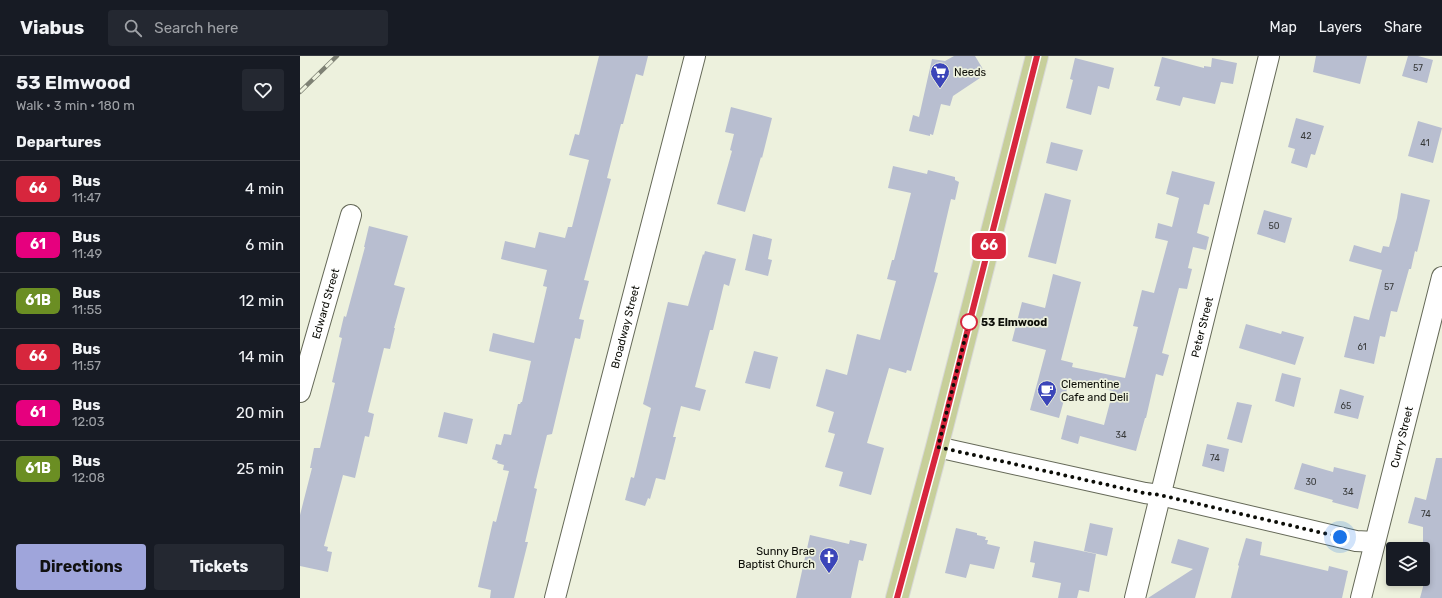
<!DOCTYPE html>
<html lang="en">
<head>
<meta charset="utf-8">
<style>
  :root { --surface:#171b24; --page:#242831; --text:#f1f3f6; --muted:#9ea1a6; --line:#363941; --accent:#9fa5db }
  body { margin:0; font-family:Rubik,sans-serif; background:var(--page); color:var(--text); height:100vh; display:flex; flex-direction:column; font-size:15px; white-space:nowrap }
  * { box-sizing:border-box; margin:0 }
  p { font-size:13px; color:var(--muted) }
  .icon { flex:none; width:22px; height:22px; fill:none; stroke:currentColor; stroke-width:2; stroke-linecap:round; stroke-linejoin:round }
  .map { position:relative; flex:1; overflow:hidden }
  .details { display:flex; flex-direction:column; background:var(--surface); width:300px }
  .details>* { flex:none }
  .badge { padding:0 8px; border-radius:6px; font-size:14px; line-height:26px }
  .controls { position:absolute; left:1086px; top:486px; display:grid; gap:8px }
  .controls a { display:grid; place-items:center; width:44px; height:44px; border-radius:4px; background:var(--surface); box-shadow:0 2px 6px #0003; font-size:20px }
  .you { position:absolute; width:20px; height:20px; margin:-10px; border:3px solid #fff; border-radius:50%; background:#1a73e8; box-shadow:0 0 0 6px #1a73e833 }
  .map>.badge { position:absolute; translate:-50% -50%; box-shadow:0 0 0 2px #fff }
  h2 { padding:0 16px; font-size:15px; line-height:36px }
  .round { display:grid; place-items:center; flex:none; width:42px; height:42px; border-radius:4px; background:var(--page) }
  .head { display:flex; align-items:center; justify-content:space-between; height:68px; padding:0 16px }
  h1 { font-size:19px; font-weight:700; line-height:30px }
  .primary-button { display:flex; gap:8px; margin-top:auto; padding:8px 16px }
  .primary-button a { flex:1; height:46px; border-radius:4px; background:var(--accent); color:#111; font-size:16px; font-weight:700; line-height:46px; text-align:center }
  .primary-button a+a { background:var(--page); color:var(--text) }
  ul { padding:0; list-style:none }
  li { display:flex; align-items:center; gap:12px; height:56px; padding:0 16px; border-top:1px solid var(--line) }
  li div { flex:1 }
  li b { display:block; font-size:15px }
  li em { font-style:normal }
  li .badge { min-width:44px; font-weight:700; text-align:center }
  header { display:flex; align-items:center; gap:24px; box-sizing:border-box; height:56px; padding:0 20px; background:var(--surface); border-bottom:1px solid var(--line) }
  header strong { font-size:19px }
  nav { display:flex; gap:22px; margin-inline-start:auto; font-size:14px }
  .search { width:280px; height:36px; background:var(--page); display:flex; align-items:center; gap:10px; box-sizing:border-box; padding:0 14px; border-radius:4px; color:var(--muted); font-size:15px }
  main { display:flex; flex:1; min-height:0 }
  .map>svg:first-child { display:block }
  .building { fill:#b8bed0 }
  .lines { fill:none; stroke-linecap:round; stroke-linejoin:round }
  .minor-casing { stroke:#656958; stroke-width:22 }
  .major-casing { stroke:#d8d8d7; stroke-width:24 }
  .minor { stroke:#fff; stroke-width:20 }
  .major { stroke:#c7cf9a; stroke-width:22 }
  .rail-casing { stroke:#7e8174; stroke-width:4.5 }
  .rail { stroke:#edf1dd; stroke-width:3; stroke-dasharray:9; stroke-linecap:butt }
  .line-casing { stroke:#fff; stroke-width:9 }
  .line { stroke:#d7263d; stroke-width:6 }
  .walk { stroke:#0c0d07; stroke-width:4; stroke-dasharray:0 7.2 }
  .stop-dot { fill:#fff; stroke:#d7263d; stroke-width:2 }
  .labels { text-anchor:middle; stroke-width:3.5; stroke-linejoin:round; paint-order:stroke }
  .number-label { font-size:9px; fill:#373939 }
  .poi-label { font-size:11px; fill:#0c0d07; stroke:#edf1dd; text-anchor:start }
  .street-label { font-size:11px; fill:#0c0d07; stroke:#edf1dd }
  .stop-label { font-size:11px; font-weight:bold; fill:#0c0d07; stroke:#edf1dd; text-anchor:start }
</style>
</head>
<body>
<header>
<strong>Viabus</strong>
<div class="search"><svg class="icon" aria-label="search" viewBox="0 0 24 24"><circle cx="10" cy="10" r="6"/><path d="M15 15l6 6"/></svg>Search here</div>
<nav><a>Map</a><a>Layers</a><a>Share</a></nav>
</header>
<main>
<section class="details">
<div class="head"><div><h1>53 Elmwood</h1><p>Walk · 3 min · 180 m</p></div><a class="round"><svg class="icon" aria-label="heart" viewBox="0 0 24 24"><path d="M12 20l-8-8c-3-5 5-10 8-4 3-6 11-1 8 4z"/></svg></a></div>
<h2>Departures</h2>
<ul>
<li><span class="badge" style="background:#d7263d;color:#fff">66</span><div><b>Bus</b><p>11:47</p></div><em>4 min</em></li>
<li><span class="badge" style="background:#e6007e;color:#fff">61</span><div><b>Bus</b><p>11:49</p></div><em>6 min</em></li>
<li><span class="badge" style="background:#6b8e23;color:#fff">61B</span><div><b>Bus</b><p>11:55</p></div><em>12 min</em></li>
<li><span class="badge" style="background:#d7263d;color:#fff">66</span><div><b>Bus</b><p>11:57</p></div><em>14 min</em></li>
<li><span class="badge" style="background:#e6007e;color:#fff">61</span><div><b>Bus</b><p>12:03</p></div><em>20 min</em></li>
<li><span class="badge" style="background:#6b8e23;color:#fff">61B</span><div><b>Bus</b><p>12:08</p></div><em>25 min</em></li>
</ul>
<div class="primary-button"><a>Directions</a><a>Tickets</a></div>
</section>
<div class="map">
<svg width="1142" height="542" viewBox="0 0 1142 542">
  <rect width="100%" height="100%" fill="#edf1dd"/>
  <path class="building" d="M 299,0 L 348,0 L 343,20 L 336,18 L 323,68 L 321,68 L 307,122 L 311,123 L 284,224 L 289,225 L 279,263 L 284,264 L 280,283 L 275,282 L 252,378 L 247,379 L 234,432 L 237,433 L 225,486 L 228,486 L 214,542 L 190,542 L 191,534 L 178,531 L 193,465 L 196,466 L 209,415 L 203,414 L 204,409 L 197,407 L 198,405 L 192,403 L 196,388 L 201,389 L 204,378 L 211,379 L 218,348 L 220,348 L 221,346 L 222,346 L 231,305 L 189,295 L 193,277 L 234,287 L 247,231 L 243,230 L 247,214 L 201,203 L 205,185 L 235,192 L 239,176 L 265,182 L 268,171 L 272,171 L 289,104 L 269,99 L 275,78 L 279,79 Z
    M 654,0 L 675,0 L 686,18 L 653,40 L 650,50 L 641,48 L 633,79 L 630,78 L 630,80 L 609,75 L 613,59 L 619,61 L 632,3 L 645,5 Z
    M 1016,0 L 1067,0 L 1060,28 L 1013,16 Z
    M 1108,0 L 1118,0 L 1133,4 L 1127,27 L 1102,20 Z
    M 862,1 L 904,12 L 904,10 L 911,11 L 912,2 L 937,7 L 933,28 L 921,26 L 915,48 L 883,41 L 880,50 L 856,44 L 860,31 L 854,30 Z
    M 775,2 L 814,12 L 809,33 L 798,30 L 791,59 L 766,52 L 773,24 L 770,23 Z
    M 431,51 L 472,62 L 462,102 L 461,101 L 445,156 L 417,148 L 432,95 L 430,94 L 434,78 L 425,76 Z
    M 996,62 L 1024,70 L 1015,99 L 1011,98 L 1007,112 L 991,107 L 995,93 L 988,91 Z
    M 1118,65 L 1142,72 L 1133,107 L 1108,100 Z
    M 751,86 L 783,94 L 777,115 L 746,107 Z
    M 593,110 L 627,118 L 628,114 L 655,121 L 655,124 L 659,126 L 655,144 L 651,143 L 634,216 L 638,217 L 611,315 L 607,314 L 606,317 L 589,312 L 567,387 L 584,392 L 571,439 L 539,430 L 543,416 L 525,411 L 535,378 L 528,376 L 534,356 L 516,350 L 526,313 L 547,319 L 557,278 L 580,284 L 596,225 L 587,223 L 592,204 L 594,204 L 611,137 L 588,132 Z
    M 872,115 L 915,126 L 909,149 L 904,148 L 897,177 L 909,181 L 906,194 L 893,191 L 888,212 L 892,213 L 887,233 L 879,232 L 862,297 L 869,299 L 863,320 L 856,318 L 846,362 L 845,362 L 836,395 L 780,380 L 778,388 L 761,383 L 767,359 L 804,369 L 813,335 L 769,326 L 759,362 L 730,354 L 746,294 L 712,285 L 722,246 L 745,252 L 753,218 L 781,226 L 761,304 L 773,307 L 772,311 L 825,322 L 838,271 L 833,270 L 842,234 L 854,237 L 868,185 L 855,182 L 858,167 L 872,171 L 879,142 L 866,138 Z
    M 745,137 L 771,144 L 756,208 L 728,201 Z
    M 1101,137 L 1130,144 L 1117,196 L 1115,195 L 1111,213 L 1109,213 L 1097,256 L 1091,255 L 1085,281 L 1080,280 L 1074,308 L 1044,301 L 1054,260 L 1069,264 L 1082,214 L 1049,205 L 1054,189 L 1081,197 L 1083,190 L 1089,191 L 1097,162 Z
    M 964,154 L 992,162 L 985,187 L 957,178 Z
    M 69,170 L 108,180 L 94,229 L 105,232 L 94,272 L 95,272 L 90,293 L 84,292 L 68,356 L 74,358 L 69,381 L 65,380 L 55,422 L 43,419 L 24,490 L 28,491 L 27,495 L 32,496 L 28,516 L 0,510 L 0,459 L 12,412 L 10,412 L 14,392 L 20,392 L 35,327 L 32,326 L 42,282 L 39,281 L 44,260 L 46,261 L 65,191 L 64,191 Z
    M 453,178 L 472,183 L 468,203 L 472,204 L 468,220 L 445,214 Z
    M 405,195 L 436,203 L 429,230 L 424,228 L 413,274 L 410,274 L 395,331 L 406,334 L 400,355 L 381,350 L 373,381 L 376,381 L 365,424 L 356,422 L 350,443 L 348,442 L 345,450 L 325,444 L 331,421 L 334,422 L 351,352 L 343,348 L 368,246 L 388,250 L 403,198 L 404,199 Z
    M 946,268 L 981,278 L 982,275 L 1004,281 L 995,309 L 939,292 Z
    M 454,295 L 478,301 L 470,333 L 445,327 Z
    M 982,317 L 1001,322 L 994,351 L 975,345 Z
    M 1040,333 L 1064,340 L 1058,363 L 1034,357 Z
    M 937,346 L 952,349 L 942,387 L 927,383 Z
    M 144,356 L 173,363 L 167,388 L 138,381 Z
    M 907,388 L 929,393 L 924,416 L 902,410 Z
    M 1136,402 L 1142,402 L 1142,542 L 1120,542 L 1123,531 L 1123,471 L 1108,467 L 1115,441 L 1126,444 Z
    M 1002,407 L 1033,416 L 1034,411 L 1066,419 L 1058,453 L 1032,446 L 1033,444 L 994,433 Z
    M 790,467 L 813,472 L 807,500 L 784,495 Z
    M 656,472 L 677,477 L 677,479 L 686,481 L 685,484 L 688,484 L 687,488 L 700,491 L 694,513 L 670,508 L 666,522 L 645,517 Z
    M 510,479 L 549,488 L 550,484 L 567,488 L 563,505 L 559,504 L 551,542 L 496,542 Z
    M 946,482 L 962,486 L 960,499 L 1028,515 L 1029,510 L 1048,515 L 1042,542 L 931,542 L 939,510 L 938,509 Z
    M 878,483 L 909,492 L 895,542 L 848,542 L 893,513 L 871,507 Z
    M 734,485 L 796,498 L 789,536 L 779,534 L 777,542 L 758,542 L 761,527 L 732,521 L 735,507 L 730,506 Z"/>
  <g class="lines">
    <g class="minor-casing">
      <g id="minor">
        <path id="s1" d="M 0,336 L 51,159"/>
        <path d="M 637,391 L 845,437 L 860,439 L 1056,485 L 1075,486"/>
        <path id="s2" d="M 255,542 L 395,0"/>
        <path id="s3" d="M 835,542 L 969,0"/>
        <path id="s4" d="M 1061,542 L 1142,221"/>
      </g>
    </g>
    <g class="major-casing">
      <path id="major" d="M 597,542 L 637,391 L 737,0"/>
    </g>
    <use href="#minor" class="minor"/>
    <use href="#major" class="major"/>
    <g class="rail-casing">
      <path id="rail" d="M 0,36 L 37,0"/>
    </g>
    <use href="#rail" class="rail"/>
  </g>
  <g class="lines">
    <g class="line-casing">
      <path id="line" d="M 597,542 L 638,391 L 737,0"/>
    </g>
    <use href="#line" class="line"/>
    <path class="walk" d="M 669,266 L 638,391 L 844,437 L 860,439 L 1040,481"/>
  </g>
  <defs>
    <g id="supermarket-pin" transform="scale(1)"><path d="M0 17L-7.5 6A9.5 9.5 0 1 1 7.5 6Z" fill="#3b45b9" stroke="#edf1dd"/><path d="M-6-5.5h2.5l.6 2H6L4.5 2H-2.5L-4.4-4H-6ZM-1.5 3.2a1.3 1.3 0 1 0 .1 0ZM3 3.2a1.3 1.3 0 1 0 .1 0Z" fill="#fff"/></g>
    <g id="cafe-pin" transform="scale(1)"><path d="M0 17L-7.5 6A9.5 9.5 0 1 1 7.5 6Z" fill="#3b45b9" stroke="#edf1dd"/><path d="M-5.5-4.5H6V0H3Q3 3.5 0 3.5H-2.5Q-5.5 3.5-5.5 0ZM3-3.2v2h1.7v-2ZM-6 4.5H4V6H-6Z" fill="#fff"/></g>
    <g id="church-pin" transform="scale(1)"><path d="M0 17L-7.5 6A9.5 9.5 0 1 1 7.5 6Z" fill="#3b45b9" stroke="#edf1dd"/><path d="M-1.2-6h2.4v3.5h3.3v2.4h-3.3V6h-2.4V-.1h-3.3v-2.4h3.3Z" fill="#fff"/></g>
  </defs>
  <g fill-rule="evenodd">
    <use href="#supermarket-pin" x="640" y="16"/>
    <use href="#cafe-pin" x="747" y="334"/>
    <use href="#church-pin" x="529" y="501"/>
  </g>
  <circle class="stop-dot" cx="669" cy="266" r="8"/>
  <g class="labels">
    <g class="number-label">
      <text x="1118" y="15">57</text>
      <text x="1006" y="83">42</text>
      <text x="1125" y="90">41</text>
      <text x="974" y="173">50</text>
      <text x="1089" y="234">57</text>
      <text x="1062" y="294">61</text>
      <text x="1046" y="353">65</text>
      <text x="821" y="382">34</text>
      <text x="915" y="405">74</text>
      <text x="1011" y="429">30</text>
      <text x="1048" y="439">34</text>
      <text x="1126" y="461">74</text>
    </g>
    <g class="poi-label">
      <text x="654" y="20">Needs</text>
      <text x="761" y="332">Clementine<tspan x="761" dy="13">Cafe and Deli</tspan></text>
      <text x="515" y="499" text-anchor="end">Sunny Brae<tspan x="515" dy="13">Baptist Church</tspan></text>
    </g>
    <g class="street-label">
      <text dy="4" stroke="none"><textPath href="#s1" startOffset="92">Edward Street</textPath></text>
      <text dy="4" stroke="none"><textPath href="#s2" startOffset="280">Broadway Street</textPath></text>
      <text dy="4" stroke="none"><textPath href="#s3" startOffset="279">Peter Street</textPath></text>
      <text dy="4" stroke="none"><textPath href="#s4" startOffset="166">Curry Street</textPath></text>
    </g>
    <g class="stop-label">
      <text x="681" y="270">53 Elmwood</text>
    </g>
  </g>
</svg>
<div class="controls">
<a><svg class="icon" aria-label="layers" viewBox="0 0 24 24"><path d="M12 4l9 5-9 5-9-5zM3 14l9 5 9-5"/></svg></a>
</div>
<div class="you" style="left:1040px;top:481px"></div>
<b class="badge" style="left:689px;top:190px;background:#d7263d;color:#fff">66</b>
</div>
</main>
</body>
</html>
